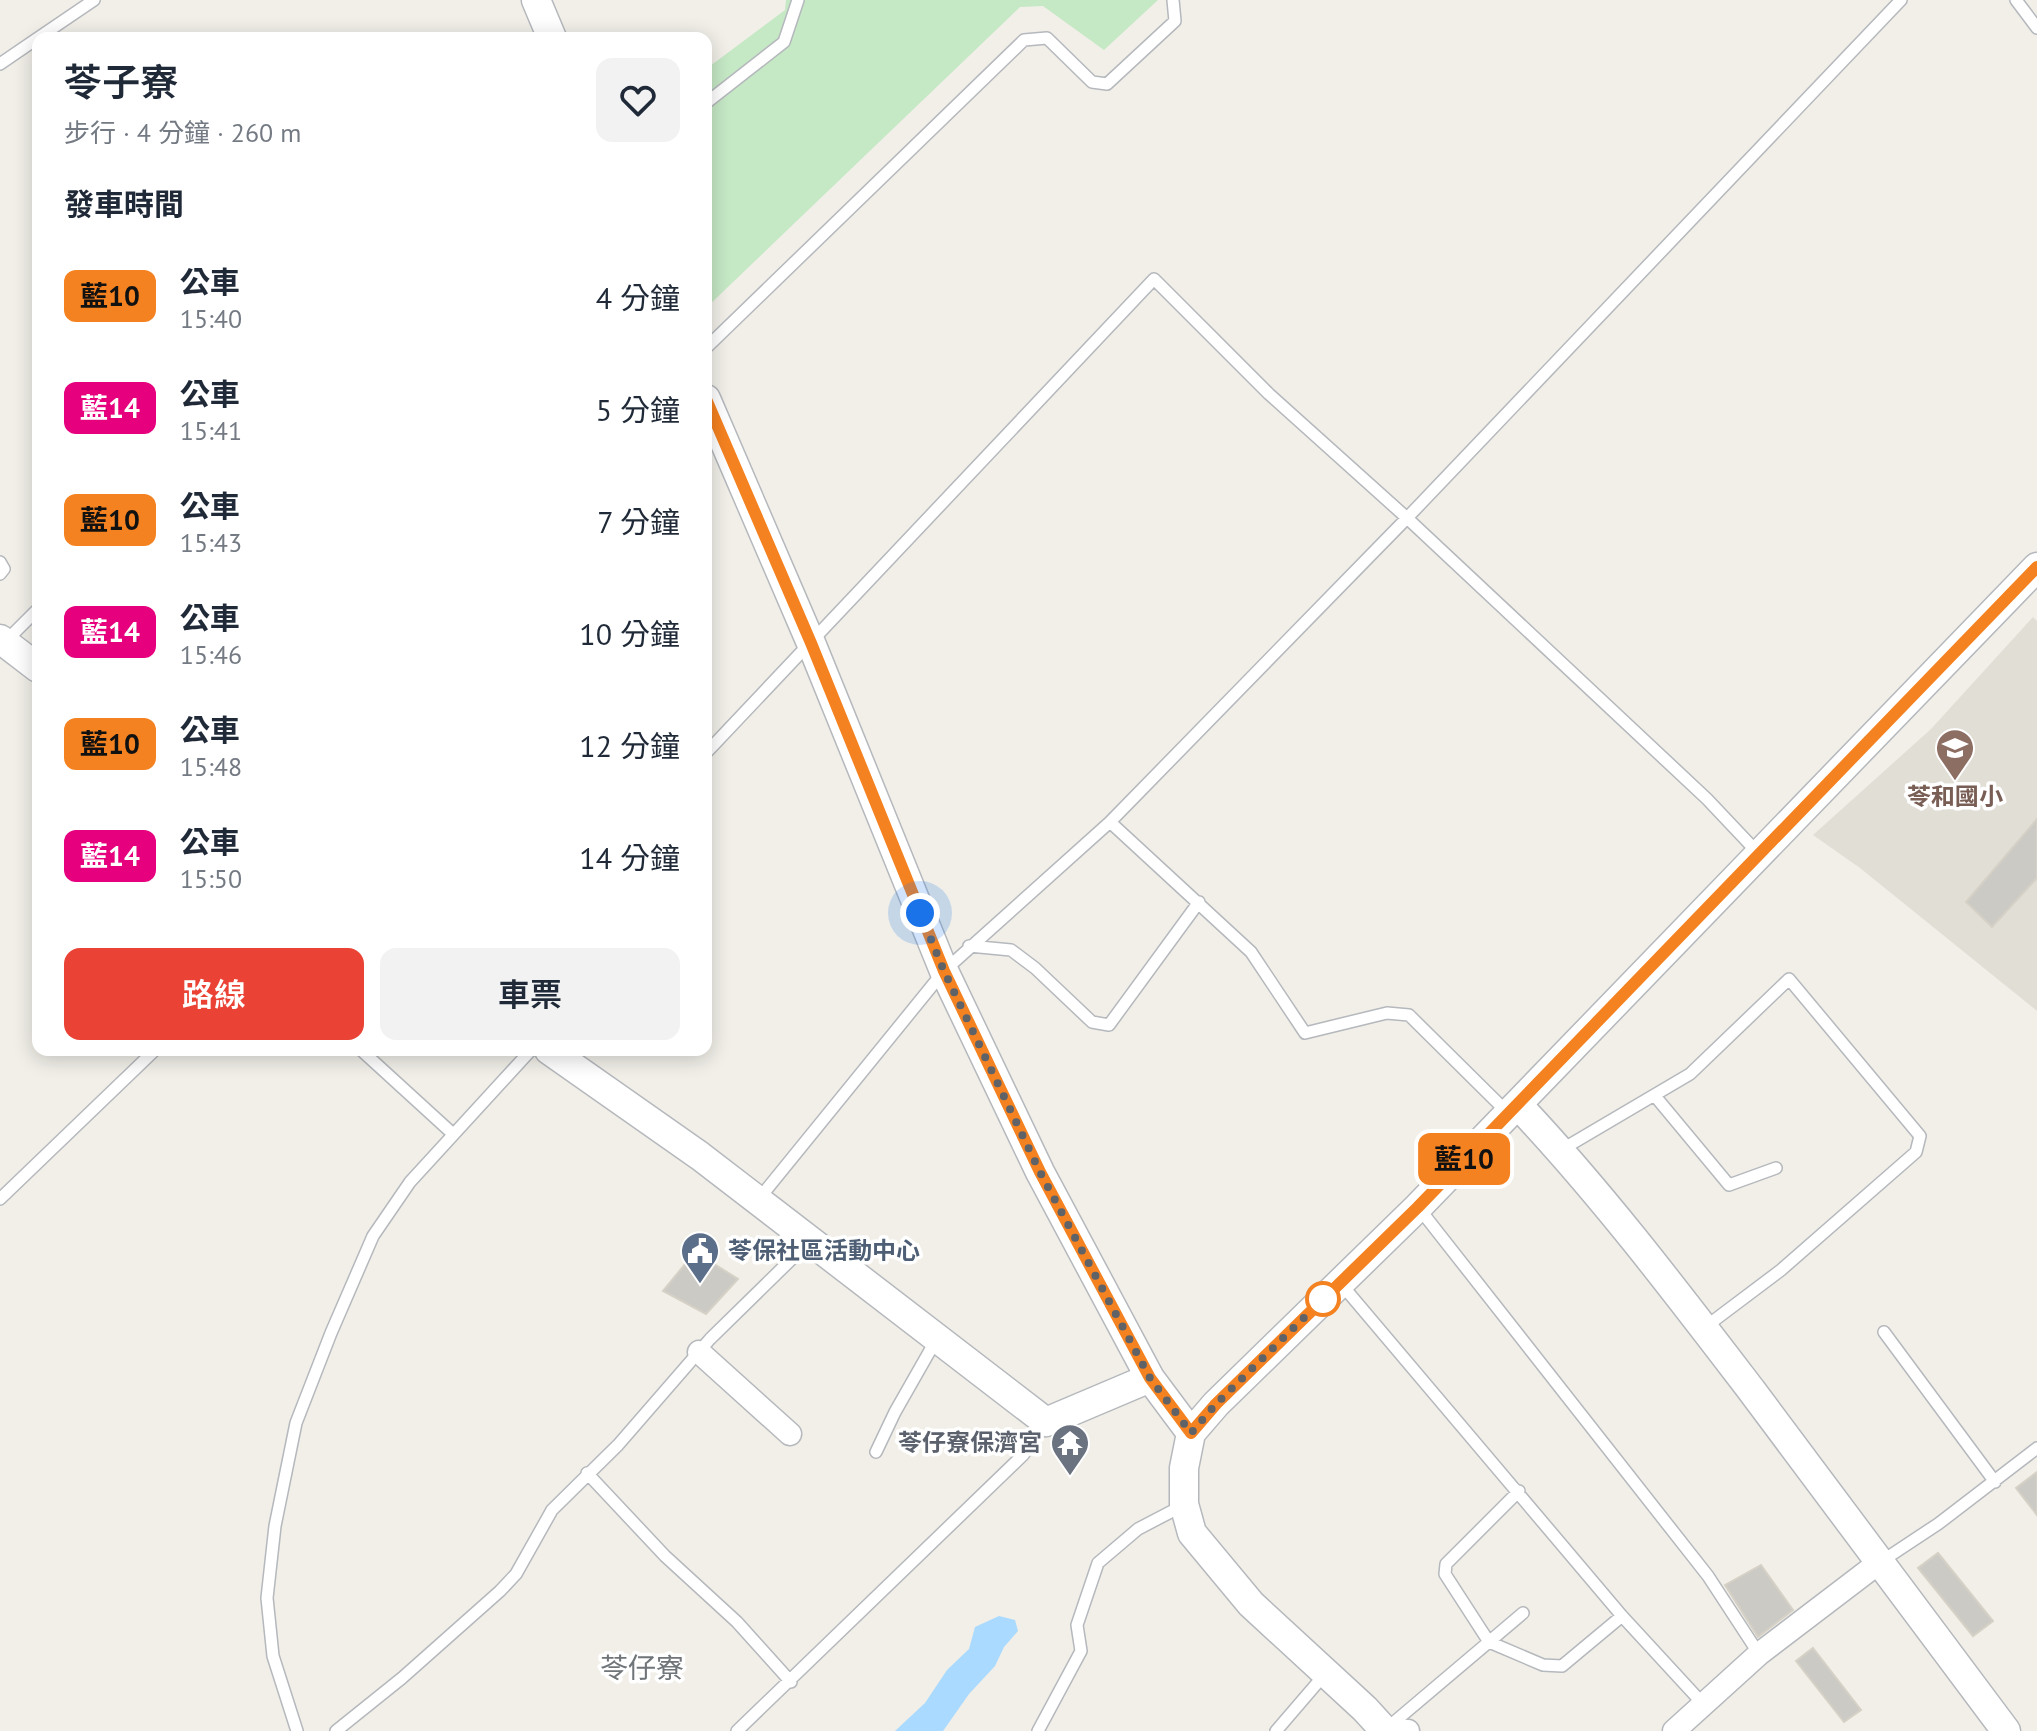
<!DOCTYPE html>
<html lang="zh-TW">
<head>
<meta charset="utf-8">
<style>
  :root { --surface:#fff; --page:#f2f2f3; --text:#1f2937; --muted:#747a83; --accent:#ea4335 }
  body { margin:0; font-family:"PT Sans","Noto Sans TC",sans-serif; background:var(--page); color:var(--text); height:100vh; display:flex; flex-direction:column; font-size:30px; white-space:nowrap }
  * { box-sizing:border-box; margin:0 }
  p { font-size:26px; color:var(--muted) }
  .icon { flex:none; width:44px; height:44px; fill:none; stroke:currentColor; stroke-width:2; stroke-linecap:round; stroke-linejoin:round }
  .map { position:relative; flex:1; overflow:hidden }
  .drawer { position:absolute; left:32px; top:32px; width:680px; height:1024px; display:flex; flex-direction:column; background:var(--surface); border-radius:16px; box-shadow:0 4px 20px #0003 }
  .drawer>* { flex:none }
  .badge { padding:0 16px; border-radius:12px; font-size:28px; line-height:52px }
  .you { position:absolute; width:40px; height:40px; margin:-20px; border:6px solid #fff; border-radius:50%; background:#1a73e8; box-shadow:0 0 0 12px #1a73e833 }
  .map>.badge { position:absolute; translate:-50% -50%; box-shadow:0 0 0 4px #fff }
  h2 { padding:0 32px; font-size:30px; line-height:72px }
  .round { display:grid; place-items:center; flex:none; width:84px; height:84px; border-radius:16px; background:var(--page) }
  .overview { display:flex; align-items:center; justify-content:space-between; height:136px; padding:0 32px }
  h1 { font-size:38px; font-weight:600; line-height:60px }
  .primary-button { display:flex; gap:16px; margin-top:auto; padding:16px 32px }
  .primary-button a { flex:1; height:92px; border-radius:16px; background:var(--accent); color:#fff; font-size:32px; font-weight:600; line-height:92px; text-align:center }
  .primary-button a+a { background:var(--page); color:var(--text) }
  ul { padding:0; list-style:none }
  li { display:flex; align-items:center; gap:24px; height:112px; padding:0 32px }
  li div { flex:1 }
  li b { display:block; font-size:30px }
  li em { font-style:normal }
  li .badge { min-width:88px; font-weight:700; text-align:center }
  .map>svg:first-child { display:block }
  .education { fill:#e1ded6 }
  .green { fill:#c5e8c5 }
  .water { fill:#aadaff }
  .building { fill:#cccac5; stroke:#d6d1c6; stroke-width:2 }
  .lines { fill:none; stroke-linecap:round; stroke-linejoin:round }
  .service-casing { stroke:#b5b8bc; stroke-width:14 }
  .minor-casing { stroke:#b5b8bc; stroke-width:25 }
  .tertiary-casing { stroke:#b5b8bc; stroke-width:31 }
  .service { stroke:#fff; stroke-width:11 }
  .minor { stroke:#fff; stroke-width:22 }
  .tertiary { stroke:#fff; stroke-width:28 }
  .line-casing { stroke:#fff; stroke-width:18 }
  .line { stroke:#f58220; stroke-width:12 }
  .walk { stroke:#5f6368; stroke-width:8; stroke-dasharray:0 14.4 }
  .stop-dot { fill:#fff; stroke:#f58220; stroke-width:4 }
  .labels { text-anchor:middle; stroke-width:7; stroke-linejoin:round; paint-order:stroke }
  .education-label { font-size:24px; font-weight:bold; fill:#785e54; stroke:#fff }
  .service-label { font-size:24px; font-weight:bold; fill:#4e5e75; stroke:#fff; text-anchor:start }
  .worship-label { font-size:24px; font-weight:bold; fill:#5b616d; stroke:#fff; text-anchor:end }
  .quarter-label { font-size:28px; fill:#70757a; stroke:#fff }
</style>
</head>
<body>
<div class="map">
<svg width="2037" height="1731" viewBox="0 0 2037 1731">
  <rect width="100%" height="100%" fill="#f1efe8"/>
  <path class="education" d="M 2033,617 L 2037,621 L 2037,1011 L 1860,868 L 1813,835 L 1931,729 Z"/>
  <path class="green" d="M 786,0 L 1158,0 L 1104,50 L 1043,6 L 1020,7 L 706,308 L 706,69 L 785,10 Z"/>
  <path class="water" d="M 999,1616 L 1015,1620 L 1018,1631 L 1004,1647 L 995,1666 L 969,1694 L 943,1731 L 895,1731 L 925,1703 L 947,1670 L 969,1649 L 975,1627 Z"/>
  <path class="building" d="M 2037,819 L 2037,878 L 1992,927 L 1966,902 Z
    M 695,1252 L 738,1279 L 706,1314 L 663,1291 Z
    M 2037,1472 L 2037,1515 L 2016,1488 Z
    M 1938,1553 L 1993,1621 L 1973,1636 L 1918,1568 Z
    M 1761,1565 L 1793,1610 L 1758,1637 L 1725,1585 Z
    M 1813,1648 L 1861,1710 L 1844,1722 L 1796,1661 Z"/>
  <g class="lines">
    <g class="service-casing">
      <path id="service" d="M 2016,0 L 2037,28
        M 38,38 L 94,0
        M 0,64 L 38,38
        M 706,103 L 784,42 L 798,0
        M 706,348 L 1024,40 L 1047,38 L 1092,82 L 1107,84 L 1175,21 L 1173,0
        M 0,562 L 4,569 L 0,574
        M 5,642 L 38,609
        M 706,753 L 1154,279 L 1269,394 L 1407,518 L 1707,799 L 1759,854
        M 1110,822 L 1251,952 L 1305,1033 L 1387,1013 L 1409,1015 L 1508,1113
        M 969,946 L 1011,950 L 1035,968 L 1092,1022 L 1109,1025 L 1199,902
        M 361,1050 L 453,1134
        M 1655,1096 L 1729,1185 L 1776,1168
        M 1561,1150 L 1690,1074 L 1789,979 L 1920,1136 L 1916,1152 L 1781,1270 L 1704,1328
        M 0,1199 L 155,1050
        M 758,1200 L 944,971 L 1110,822 L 1407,518 L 1901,0
        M 1418,1207 L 1708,1576 L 1759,1654
        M 1342,1285 L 1622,1616 L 1704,1705
        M 1884,1332 L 1995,1482
        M 876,1452 L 895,1412 L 936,1340
        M 587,1473 L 665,1556 L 737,1622 L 791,1682
        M 1519,1491 L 1446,1564 L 1445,1574 L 1489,1642 L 1543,1665 L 1562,1666 L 1622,1616
        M 1882,1561 L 1938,1524 L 2037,1448
        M 1386,1729 L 1523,1613
        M 297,1731 L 273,1656 L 267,1598 L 275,1526 L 296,1423 L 331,1333 L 373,1236 L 410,1182 L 531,1050
        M 336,1731 L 402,1678 L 500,1591 L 516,1574 L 552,1510 L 618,1445 L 710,1339 L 809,1242
        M 737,1731 L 1023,1455 L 1046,1423
        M 1038,1731 L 1081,1651 L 1077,1625 L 1098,1563 L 1138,1529 L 1184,1505
        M 1276,1731 L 1325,1674"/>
    </g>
    <g class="minor-casing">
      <path id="minor" d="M 699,1352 L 790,1434
        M 1385,1730 L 1408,1731
        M 1674,1731 L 1759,1654 L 1881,1561"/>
    </g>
    <g class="tertiary-casing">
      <path id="tertiary" d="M 536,0 L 552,38
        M 706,399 L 811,643 L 944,971 L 1040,1172 L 1150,1378 L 1191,1433
        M 0,639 L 38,668
        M 549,1050 L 700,1156 L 1046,1422 L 1150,1378
        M 1518,1105 C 1602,1194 1677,1293 1752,1391 C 1837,1504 1922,1617 2006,1731
        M 1385,1731 L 1365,1709 L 1251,1604 L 1192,1533 L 1184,1504 L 1184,1468 L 1191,1433 L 1216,1404 L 1418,1207 L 2037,567"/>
    </g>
    <use href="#service" class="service"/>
    <use href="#minor" class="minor"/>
    <use href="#tertiary" class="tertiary"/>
  </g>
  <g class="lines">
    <g class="line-casing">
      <path id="line" d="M 706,399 L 811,643 L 944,971 L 1040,1172 L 1150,1378 L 1191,1433 L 1216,1404 L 1418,1207 L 2037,567"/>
    </g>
    <use href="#line" class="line"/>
    <path class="walk" d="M 920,913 L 944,971 L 1040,1172 L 1150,1378 L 1191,1433 L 1216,1404 L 1323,1299"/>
  </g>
  <defs>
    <g id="school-pin" transform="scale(2)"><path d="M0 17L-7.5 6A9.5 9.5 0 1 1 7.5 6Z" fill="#8d6e63" stroke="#fff"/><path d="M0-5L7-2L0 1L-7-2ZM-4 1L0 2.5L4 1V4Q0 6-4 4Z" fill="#fff"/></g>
    <g id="civic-pin" transform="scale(2)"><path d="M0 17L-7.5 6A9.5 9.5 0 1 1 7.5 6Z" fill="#5c6f8a" stroke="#fff"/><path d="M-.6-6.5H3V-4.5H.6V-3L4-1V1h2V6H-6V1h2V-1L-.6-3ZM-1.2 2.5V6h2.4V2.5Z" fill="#fff"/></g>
    <g id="temple-pin" transform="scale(2)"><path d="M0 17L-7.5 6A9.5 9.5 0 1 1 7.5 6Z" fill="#6b7280" stroke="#fff"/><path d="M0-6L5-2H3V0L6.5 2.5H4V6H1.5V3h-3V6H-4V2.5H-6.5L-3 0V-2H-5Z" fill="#fff"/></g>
  </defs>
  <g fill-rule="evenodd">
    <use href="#school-pin" x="1955" y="748"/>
    <use href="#civic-pin" x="700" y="1251"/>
    <use href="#temple-pin" x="1070" y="1443"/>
  </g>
  <circle class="stop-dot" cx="1323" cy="1299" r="16"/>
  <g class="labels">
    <g class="education-label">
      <text x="1955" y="805">苓和國小</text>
    </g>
    <g class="service-label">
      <text x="728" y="1259">苓保社區活動中心</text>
    </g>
    <g class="worship-label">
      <text x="1042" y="1451">苓仔寮保濟宮</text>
    </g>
    <g class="quarter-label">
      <text x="642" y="1678">苓仔寮</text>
    </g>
  </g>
</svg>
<div class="you" style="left:920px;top:913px"></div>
<b class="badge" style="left:1464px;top:1159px;background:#f58220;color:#111">藍10</b>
<section class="drawer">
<div class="overview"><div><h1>苓子寮</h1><p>步行 · 4 分鐘 · 260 m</p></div><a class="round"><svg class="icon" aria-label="heart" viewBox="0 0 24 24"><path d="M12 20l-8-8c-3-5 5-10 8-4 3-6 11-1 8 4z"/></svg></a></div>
<h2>發車時間</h2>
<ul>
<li><span class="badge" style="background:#f58220;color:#111">藍10</span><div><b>公車</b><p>15:40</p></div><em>4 分鐘</em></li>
<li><span class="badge" style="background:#e6007e;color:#fff">藍14</span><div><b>公車</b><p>15:41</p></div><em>5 分鐘</em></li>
<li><span class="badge" style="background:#f58220;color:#111">藍10</span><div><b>公車</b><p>15:43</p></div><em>7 分鐘</em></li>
<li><span class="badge" style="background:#e6007e;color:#fff">藍14</span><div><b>公車</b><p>15:46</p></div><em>10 分鐘</em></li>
<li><span class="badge" style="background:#f58220;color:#111">藍10</span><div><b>公車</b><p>15:48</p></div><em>12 分鐘</em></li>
<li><span class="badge" style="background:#e6007e;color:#fff">藍14</span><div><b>公車</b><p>15:50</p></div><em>14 分鐘</em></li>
</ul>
<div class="primary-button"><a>路線</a><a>車票</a></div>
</section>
</div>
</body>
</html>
